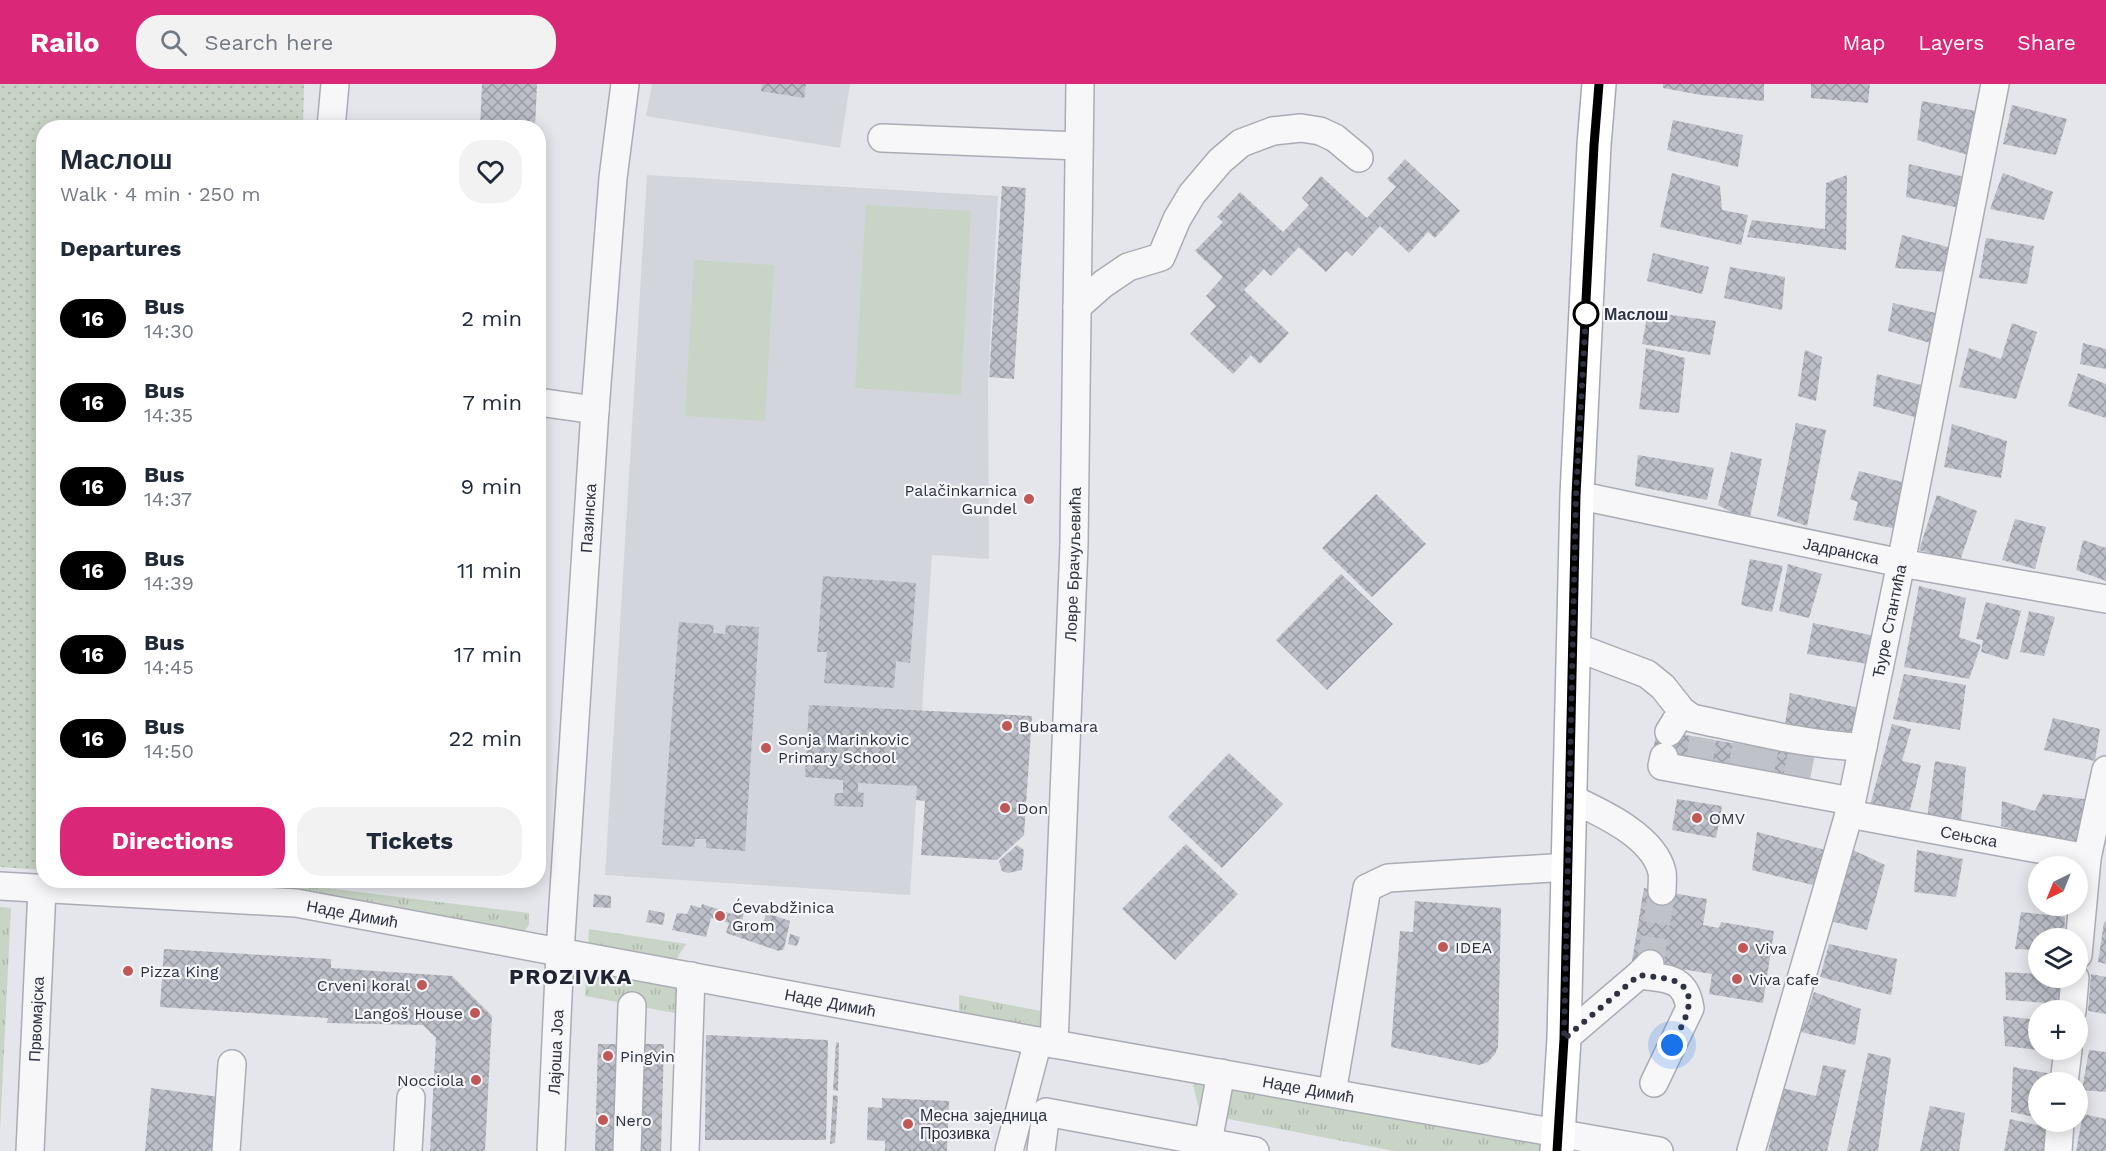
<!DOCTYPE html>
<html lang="en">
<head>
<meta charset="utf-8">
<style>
  :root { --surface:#fff; --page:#f2f2f3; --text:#1f2937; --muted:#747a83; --accent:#db2777 }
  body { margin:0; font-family:"Work Sans",sans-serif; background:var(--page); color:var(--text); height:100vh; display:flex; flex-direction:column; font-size:22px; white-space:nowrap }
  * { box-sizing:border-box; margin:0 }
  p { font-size:20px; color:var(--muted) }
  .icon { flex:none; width:33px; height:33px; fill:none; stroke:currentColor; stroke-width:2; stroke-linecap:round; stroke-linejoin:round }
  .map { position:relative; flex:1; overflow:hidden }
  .panel { position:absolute; left:36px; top:36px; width:510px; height:768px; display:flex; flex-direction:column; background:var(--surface); border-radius:24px; box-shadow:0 3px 15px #0003 }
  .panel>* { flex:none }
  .badge { padding:0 12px; border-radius:20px; font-size:21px; line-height:39px }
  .needle { width:39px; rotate:223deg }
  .buttons { position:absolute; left:2028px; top:772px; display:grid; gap:12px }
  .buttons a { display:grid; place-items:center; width:60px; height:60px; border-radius:50%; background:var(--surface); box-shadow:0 3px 15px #0003; font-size:30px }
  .you { position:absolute; width:30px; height:30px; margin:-15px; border:4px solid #fff; border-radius:50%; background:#1a73e8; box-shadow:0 0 0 9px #1a73e833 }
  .map>.badge { position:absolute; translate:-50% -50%; box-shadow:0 0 0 3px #fff }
  h2 { padding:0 24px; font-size:22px; line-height:54px }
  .round { display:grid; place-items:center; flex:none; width:63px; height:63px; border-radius:24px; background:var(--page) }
  .overview { display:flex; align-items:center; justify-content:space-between; height:102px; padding:0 24px }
  h1 { font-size:28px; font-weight:700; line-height:45px }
  .primary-button { display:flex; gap:12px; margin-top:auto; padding:12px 24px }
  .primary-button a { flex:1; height:69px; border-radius:24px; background:var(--accent); color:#fff; font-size:24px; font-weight:700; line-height:69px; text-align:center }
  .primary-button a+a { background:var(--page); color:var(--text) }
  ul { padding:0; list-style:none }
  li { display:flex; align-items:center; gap:18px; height:84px; padding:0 24px }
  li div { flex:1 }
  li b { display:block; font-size:22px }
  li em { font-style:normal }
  li .badge { min-width:66px; font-weight:700; text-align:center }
  header { display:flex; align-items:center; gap:36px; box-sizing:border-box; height:84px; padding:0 30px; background:var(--accent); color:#fff }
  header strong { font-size:28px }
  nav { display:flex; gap:33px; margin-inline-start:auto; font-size:21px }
  .search { width:420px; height:54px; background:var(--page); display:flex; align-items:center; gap:15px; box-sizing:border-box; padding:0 21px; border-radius:24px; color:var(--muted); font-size:22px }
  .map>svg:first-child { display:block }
  .built { fill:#d3d5dc }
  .grass { fill:url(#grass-tufts) }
  .park { fill:url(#park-dots) }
  .pitch { fill:#c8d4c6 }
  .building { fill:url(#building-cross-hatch) }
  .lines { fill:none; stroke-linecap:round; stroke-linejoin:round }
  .minor-tunnel { stroke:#c0c2c9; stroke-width:27; stroke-dasharray:27 14; stroke-linecap:butt }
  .minor-casing { stroke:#aaacb5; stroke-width:30 }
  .major-casing { stroke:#a5a9b5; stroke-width:36 }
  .minor { stroke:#f7f7f9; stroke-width:27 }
  .major { stroke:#fff; stroke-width:33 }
  .line-casing { stroke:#fff; stroke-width:14 }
  .line { stroke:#000; stroke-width:9 }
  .walk { stroke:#2e3241; stroke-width:6; stroke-dasharray:0 10.8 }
  .stop-dot { fill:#fff; stroke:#000; stroke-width:3 }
  .poi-dot { fill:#c15858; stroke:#f4f5f8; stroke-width:2 }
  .labels { text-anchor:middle; stroke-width:4.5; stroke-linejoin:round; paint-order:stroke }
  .stop-label { font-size:16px; font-weight:bold; fill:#2e3241; stroke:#f4f5f8; text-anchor:start }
  .poi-label { font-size:16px; fill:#2e3241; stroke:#f4f5f8; text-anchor:start }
  .street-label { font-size:16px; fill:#2e3241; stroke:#f4f5f8 }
  .district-label { font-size:22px; font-weight:bold; letter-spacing:1.5px; fill:#202332; stroke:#f4f5f8 }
</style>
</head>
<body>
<header>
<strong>Railo</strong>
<div class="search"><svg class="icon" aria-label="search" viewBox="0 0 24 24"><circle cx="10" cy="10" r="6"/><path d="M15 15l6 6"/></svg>Search here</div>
<nav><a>Map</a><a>Layers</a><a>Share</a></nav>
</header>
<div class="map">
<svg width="2106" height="1067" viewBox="0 0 2106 1067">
  <defs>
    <pattern id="grass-tufts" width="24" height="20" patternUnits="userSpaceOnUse" patternTransform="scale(1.5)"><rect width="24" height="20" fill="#c8d4c6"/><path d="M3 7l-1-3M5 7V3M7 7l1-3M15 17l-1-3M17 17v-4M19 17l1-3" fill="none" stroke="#acb6ab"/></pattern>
    <pattern id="park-dots" width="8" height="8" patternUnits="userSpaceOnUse" patternTransform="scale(1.5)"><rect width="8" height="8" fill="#c8d4c6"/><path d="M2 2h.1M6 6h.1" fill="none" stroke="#acb6ab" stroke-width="1.8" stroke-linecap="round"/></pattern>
    <pattern id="building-cross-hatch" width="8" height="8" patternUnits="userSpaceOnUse" patternTransform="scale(1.5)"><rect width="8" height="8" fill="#bcbfc7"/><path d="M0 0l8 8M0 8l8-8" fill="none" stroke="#999ca3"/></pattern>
  </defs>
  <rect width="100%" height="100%" fill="#e4e6eb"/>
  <path class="built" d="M 652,0 L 850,0 L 840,64 L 646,32 Z
    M 647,91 L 998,112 L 988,297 L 989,475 L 932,471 L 910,811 L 605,791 Z"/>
  <path class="grass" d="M 301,801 L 529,829 L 529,841 L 522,850 L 300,811 Z
    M 0,823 L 11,824 L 0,1047 Z
    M 589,845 L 686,860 L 669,887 L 691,892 L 690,932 L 585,912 Z
    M 959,911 L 1056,930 L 1054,961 L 959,943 Z
    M 1191,984 L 1557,1050 L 1557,1067 L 1394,1067 L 1213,1032 L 1200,1029 L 1194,1005 Z"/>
  <path class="park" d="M 0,0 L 304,0 L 303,43 L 44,44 L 43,786 L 0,783 Z"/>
  <path class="pitch" d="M 866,121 L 971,127 L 961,311 L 855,304 Z
    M 694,176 L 774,181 L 765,337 L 685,332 Z"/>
  <path class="building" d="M 482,0 L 537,0 L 535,44 L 480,44 Z
    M 762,0 L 806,0 L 804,14 L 761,7 Z
    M 1663,0 L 1764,0 L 1764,17 L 1701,11 L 1663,4 Z
    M 1811,0 L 1870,0 L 1868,19 L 1811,14 Z
    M 1922,17 L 1976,27 L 1968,71 L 1917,56 Z
    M 2012,21 L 2067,35 L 2056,71 L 2003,60 Z
    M 1673,36 L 1743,51 L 1738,83 L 1667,66 Z
    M 1405,75 L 1460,127 L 1435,154 L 1428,148 L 1409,169 L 1380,142 L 1352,172 L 1346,167 L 1326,188 L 1299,163 L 1271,192 L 1264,185 L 1244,206 L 1289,249 L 1260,280 L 1251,271 L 1233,290 L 1190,250 L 1216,222 L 1206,212 L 1223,193 L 1195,167 L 1223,138 L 1217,133 L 1240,108 L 1283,148 L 1309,121 L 1302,114 L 1321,92 L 1367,134 L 1396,103 L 1387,95 Z
    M 1909,80 L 1965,93 L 1960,124 L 1906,113 Z
    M 1672,89 L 1720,102 L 1722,126 L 1748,131 L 1741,161 L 1660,143 Z
    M 2003,89 L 2053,108 L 2044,136 L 1990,125 Z
    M 1847,91 L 1846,166 L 1747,153 L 1752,136 L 1825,145 L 1826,99 Z
    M 1002,102 L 1026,104 L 1014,295 L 989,293 Z
    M 1902,151 L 1952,164 L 1947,188 L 1895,184 Z
    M 1986,154 L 2034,162 L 2027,200 L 1979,194 Z
    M 1653,169 L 1709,183 L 1702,210 L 1647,197 Z
    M 1730,183 L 1785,193 L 1782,226 L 1724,214 Z
    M 1893,219 L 1940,230 L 1934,260 L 1888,247 Z
    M 1648,228 L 1716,237 L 1710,271 L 1642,260 Z
    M 2012,239 L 2037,248 L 2016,315 L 1959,303 L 1969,264 L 2001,275 Z
    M 2083,259 L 2106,265 L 2106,285 L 2080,280 Z
    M 1646,264 L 1685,274 L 1679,329 L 1639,325 Z
    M 1805,266 L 1822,273 L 1816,317 L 1798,312 Z
    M 2078,289 L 2106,300 L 2106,334 L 2068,322 Z
    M 1877,290 L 1929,303 L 1922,335 L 1873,322 Z
    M 1796,339 L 1826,346 L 1807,442 L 1777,432 Z
    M 1952,340 L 2007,357 L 2001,394 L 1944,383 Z
    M 1731,368 L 1762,375 L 1749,438 L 1718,421 Z
    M 1638,371 L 1714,384 L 1707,416 L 1635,402 Z
    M 1859,387 L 1906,399 L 1897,445 L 1853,436 L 1858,418 L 1850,415 Z
    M 1376,410 L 1426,460 L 1372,513 L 1322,464 Z
    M 1937,411 L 1977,427 L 1960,477 L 1919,466 Z
    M 2015,435 L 2046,443 L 2035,485 L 2002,476 Z
    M 2083,456 L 2106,464 L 2106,497 L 2076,486 Z
    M 1750,475 L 1783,482 L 1772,528 L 1741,521 Z
    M 1788,480 L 1822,490 L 1809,534 L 1779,527 Z
    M 1341,490 L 1393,540 L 1327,606 L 1276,556 Z
    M 823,492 L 916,499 L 910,579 L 896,577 L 894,604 L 824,599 L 827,568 L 817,568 Z
    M 1919,502 L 1966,514 L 1959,553 L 1981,561 L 1969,595 L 1904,583 Z
    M 1986,518 L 2021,527 L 2008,576 L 1981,568 L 1983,556 L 1976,555 Z
    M 2029,527 L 2055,533 L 2044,572 L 2020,568 Z
    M 679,538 L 714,541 L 713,549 L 725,550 L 726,541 L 759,543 L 745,767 L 706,764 L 706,755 L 695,755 L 694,763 L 662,761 Z
    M 1813,539 L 1875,552 L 1868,580 L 1807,570 Z
    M 1904,590 L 1966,601 L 1960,646 L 1893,635 Z
    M 1790,609 L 1860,624 L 1854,655 L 1785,641 Z
    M 809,621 L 1032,632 L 1024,751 L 997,776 L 921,771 L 925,717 L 916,716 L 917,702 L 858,699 L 858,708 L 864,709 L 863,723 L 834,722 L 835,709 L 843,709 L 843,696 L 805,693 Z
    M 2053,634 L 2100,645 L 2095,677 L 2044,666 Z
    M 1892,640 L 1911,645 L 1902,677 L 1921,681 L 1908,734 L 1869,725 Z
    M 1657,646 L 1811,673 L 1806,699 L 1652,671 Z
    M 1229,669 L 1283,720 L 1222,784 L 1168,733 Z
    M 1935,677 L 1966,683 L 1961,737 L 1927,735 Z
    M 2043,710 L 2092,716 L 2082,763 L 2001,742 L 2002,717 L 2035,727 Z
    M 1677,715 L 1722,722 L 1716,754 L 1672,746 Z
    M 1757,748 L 1825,766 L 1813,801 L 1752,786 Z
    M 1186,760 L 1238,810 L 1175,876 L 1122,825 Z
    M 1017,761 L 1024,766 L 1022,786 L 1008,789 L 1002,787 L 999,777 Z
    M 1851,765 L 1885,781 L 1867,846 L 1830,837 Z
    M 1917,766 L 1963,775 L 1956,813 L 1914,808 Z
    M 1644,804 L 1707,815 L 1703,841 L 1719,844 L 1721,838 L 1774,847 L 1763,919 L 1709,910 L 1712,890 L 1632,877 Z
    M 594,810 L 611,812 L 611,824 L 593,823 Z
    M 1415,817 L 1501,824 L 1498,963 L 1495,970 L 1488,978 L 1479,981 L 1391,963 L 1400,847 L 1413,848 Z
    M 702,820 L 732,830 L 734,824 L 744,828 L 742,838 L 763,843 L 766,829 L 790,837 L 784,865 L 779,867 L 726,849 L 729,839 L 711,834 L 706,853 L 672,846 L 677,829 L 687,830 L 691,821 L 701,824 Z
    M 649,826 L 665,829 L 663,841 L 646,838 Z
    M 2021,828 L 2065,833 L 2064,855 L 2038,855 L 2038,866 L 2015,865 Z
    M 2104,838 L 2106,838 L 2106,880 L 2098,878 Z
    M 790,850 L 800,853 L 797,862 L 788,860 Z
    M 1829,860 L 1897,875 L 1891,911 L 1820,893 Z
    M 164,865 L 331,875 L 331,884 L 452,892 L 492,932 L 485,1067 L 430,1067 L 436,954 L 423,941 L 327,939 L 328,934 L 160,923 Z
    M 2005,888 L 2038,890 L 2038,894 L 2061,894 L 2059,920 L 2006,916 Z
    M 2091,890 L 2106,893 L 2106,930 L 2088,927 Z
    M 1814,908 L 1861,925 L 1855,961 L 1801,948 Z
    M 2003,932 L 2038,936 L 2038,966 L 2005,962 Z
    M 706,951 L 828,956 L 826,1056 L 705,1056 Z
    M 836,958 L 839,959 L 838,1007 L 833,1006 Z
    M 598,960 L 622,960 L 619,1067 L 595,1067 Z
    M 639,960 L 664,960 L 661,1067 L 637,1067 Z
    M 2089,966 L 2106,968 L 2106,1008 L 2082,1006 Z
    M 1868,969 L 1891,974 L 1878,1067 L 1847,1067 Z
    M 1823,981 L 1846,986 L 1827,1067 L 1768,1067 L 1782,1004 L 1816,1012 Z
    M 2013,983 L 2052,990 L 2051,999 L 2038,999 L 2038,1034 L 2011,1028 Z
    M 151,1004 L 220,1013 L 216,1067 L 145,1067 Z
    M 833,1011 L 838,1012 L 835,1059 L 830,1060 Z
    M 882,1014 L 949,1017 L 947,1067 L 885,1067 L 885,1057 L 867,1056 L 868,1023 L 882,1024 Z
    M 1930,1022 L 1965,1029 L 1959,1067 L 1920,1067 Z
    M 2083,1030 L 2106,1035 L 2106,1067 L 2076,1067 Z
    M 2010,1035 L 2049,1044 L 2045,1067 L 2004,1067 Z"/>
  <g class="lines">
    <path class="minor-tunnel" d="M 1699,679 L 1703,654
      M 1741,687 L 1746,661
      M 1760,691 L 1765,665
      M 1796,697 L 1801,671
      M 1650,880 L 1662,807"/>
    <g class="minor-casing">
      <g id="minor">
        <path d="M 331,44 L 335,0"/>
        <path d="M 882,54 L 1079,62"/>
        <path d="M 1077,223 L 1103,200 L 1128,183 L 1161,173 L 1177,135 L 1192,110 L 1220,77 L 1241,59 L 1273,47 L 1301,44 L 1320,47 L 1335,54 L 1359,74"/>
        <path d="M 538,318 L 595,326"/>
        <path id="s1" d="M 1577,411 L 1901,479 L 2106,515"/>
        <path d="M 1573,562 L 1647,590 L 1663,603 L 1682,627 L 1692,634 C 1748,646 1805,661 1863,663"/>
        <path d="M 1669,648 L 1682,627"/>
        <path d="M 1664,673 L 1662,682 L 1851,717"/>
        <path d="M 1570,714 C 1600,728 1654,752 1662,788 C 1663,794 1662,801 1662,807"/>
        <path id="s2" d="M 1849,730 L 2087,774"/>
        <path id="s3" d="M 0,802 L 296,819 L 1054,960 L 1659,1067"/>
        <path d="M 2078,871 L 2087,774 L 2106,686"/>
        <path d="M 1639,891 C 1666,895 1685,892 1690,924 L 1654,999"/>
        <path d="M 2072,927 L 2075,894"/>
        <path d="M 1564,955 L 1639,891 L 1650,880"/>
        <path id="s4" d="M 1054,960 L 1074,461 L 1080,0"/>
        <path d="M 2064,999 L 2068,966"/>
        <path d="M 1332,1009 L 1367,804 L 1388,794 L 1568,783"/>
        <path d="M 1208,1058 L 1221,989"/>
        <path id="s5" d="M 30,1067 L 42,805"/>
        <path d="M 226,1067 L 232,980"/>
        <path d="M 408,1067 L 411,1014"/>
        <path id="s6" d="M 551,1067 L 560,868 L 595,326 L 613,94 L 625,0"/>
        <path d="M 627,1067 L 632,922"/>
        <path d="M 685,1067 L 691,892"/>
        <path d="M 1009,1067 L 1038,957"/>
        <path d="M 1041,1067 L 1046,1028 L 1255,1067"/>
        <path id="s7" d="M 1751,1067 L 1849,730 L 1901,479 L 1995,0"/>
        <path d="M 2058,1067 L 2060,1038"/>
      </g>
    </g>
    <g class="major-casing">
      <path id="major" d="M 1557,1067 L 1564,955 L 1577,411 L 1594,61 L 1599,0"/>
    </g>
    <use href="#minor" class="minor"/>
    <use href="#major" class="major"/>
  </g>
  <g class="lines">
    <g class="line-casing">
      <path id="line" d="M 1557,1067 L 1564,955 L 1576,411 L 1594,61 L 1599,0"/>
    </g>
    <use href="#line" class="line"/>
    <path class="walk" d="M 1586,230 L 1586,228 L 1576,411 L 1564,955 L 1639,891 C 1650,893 1662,893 1672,896 C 1705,907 1681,943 1672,961"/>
  </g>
  <circle class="stop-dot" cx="1586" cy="230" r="12"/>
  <g class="poi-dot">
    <circle cx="1029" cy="415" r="6"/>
    <circle cx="1007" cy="642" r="6"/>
    <circle cx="766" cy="664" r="6"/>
    <circle cx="1005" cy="724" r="6"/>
    <circle cx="1697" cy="734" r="6"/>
    <circle cx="720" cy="832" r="6"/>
    <circle cx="1443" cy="863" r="6"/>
    <circle cx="1743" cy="864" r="6"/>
    <circle cx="128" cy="887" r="6"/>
    <circle cx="1737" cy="895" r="6"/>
    <circle cx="422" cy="901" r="6"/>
    <circle cx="475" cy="929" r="6"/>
    <circle cx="608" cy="972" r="6"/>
    <circle cx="476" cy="996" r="6"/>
    <circle cx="603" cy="1036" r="6"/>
    <circle cx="908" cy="1040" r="6"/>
  </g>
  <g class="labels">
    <g class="stop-label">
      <text x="1604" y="236">Маслош</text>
    </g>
    <g class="poi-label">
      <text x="1017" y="412" text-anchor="end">Palačinkarnica<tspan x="1017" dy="18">Gundel</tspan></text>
      <text x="1019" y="648">Bubamara</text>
      <text x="778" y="661">Sonja Marinkovic<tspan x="778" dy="18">Primary School</tspan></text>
      <text x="1017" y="730">Don</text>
      <text x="1709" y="740">OMV</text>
      <text x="732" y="829">Ćevabdžinica<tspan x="732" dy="18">Grom</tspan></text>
      <text x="1455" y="869">IDEA</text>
      <text x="1755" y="870">Viva</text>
      <text x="140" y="893">Pizza King</text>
      <text x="1749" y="901">Viva cafe</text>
      <text x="410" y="907" text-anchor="end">Crveni koral</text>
      <text x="463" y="935" text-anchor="end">Langoš House</text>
      <text x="620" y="978">Pingvin</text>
      <text x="464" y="1002" text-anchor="end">Nocciola</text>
      <text x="920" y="1037">Месна заједница<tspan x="920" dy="18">Прозивка</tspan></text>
      <text x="615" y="1042">Nero</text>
    </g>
    <g class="street-label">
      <text dy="6" stroke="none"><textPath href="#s6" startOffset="634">Пазинска</textPath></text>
      <text dy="6" stroke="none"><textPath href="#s1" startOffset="270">Јадранска</textPath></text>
      <text dy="6" stroke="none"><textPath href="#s4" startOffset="480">Ловре Брачуљевића</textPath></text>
      <text dy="6" stroke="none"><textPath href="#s7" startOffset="548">Ђуре Стантића</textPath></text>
      <text dy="6" stroke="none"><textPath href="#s2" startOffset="122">Сењска</textPath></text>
      <text dy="6" stroke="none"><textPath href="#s3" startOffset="354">Наде Димић</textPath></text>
      <text dy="6" stroke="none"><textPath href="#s3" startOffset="840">Наде Димић</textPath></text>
      <text dy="6" stroke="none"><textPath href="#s5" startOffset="132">Првомајска</textPath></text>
      <text dy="6" stroke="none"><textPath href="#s6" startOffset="99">Лајоша Јоа</textPath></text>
      <text dy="6" stroke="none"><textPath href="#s3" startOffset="1326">Наде Димић</textPath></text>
    </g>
    <g class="district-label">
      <text x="571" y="900">PROZIVKA</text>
    </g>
  </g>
</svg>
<div class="buttons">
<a><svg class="needle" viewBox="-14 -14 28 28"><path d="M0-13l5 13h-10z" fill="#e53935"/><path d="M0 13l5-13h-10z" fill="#747a83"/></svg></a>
<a><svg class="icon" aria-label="layers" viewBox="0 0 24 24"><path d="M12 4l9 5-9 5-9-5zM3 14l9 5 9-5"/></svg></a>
<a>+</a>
<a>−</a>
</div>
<div class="you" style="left:1672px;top:961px"></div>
<section class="panel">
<div class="overview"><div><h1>Маслош</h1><p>Walk · 4 min · 250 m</p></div><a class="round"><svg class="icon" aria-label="heart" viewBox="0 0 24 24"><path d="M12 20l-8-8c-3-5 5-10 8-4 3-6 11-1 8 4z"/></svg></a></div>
<h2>Departures</h2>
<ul>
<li><span class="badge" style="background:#000;color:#fff">16</span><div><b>Bus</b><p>14:30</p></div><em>2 min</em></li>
<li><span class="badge" style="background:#000;color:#fff">16</span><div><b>Bus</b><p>14:35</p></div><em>7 min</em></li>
<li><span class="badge" style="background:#000;color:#fff">16</span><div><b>Bus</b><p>14:37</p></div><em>9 min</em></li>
<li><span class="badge" style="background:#000;color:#fff">16</span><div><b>Bus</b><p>14:39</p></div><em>11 min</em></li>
<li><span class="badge" style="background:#000;color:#fff">16</span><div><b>Bus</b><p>14:45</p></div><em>17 min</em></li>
<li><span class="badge" style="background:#000;color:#fff">16</span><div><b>Bus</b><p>14:50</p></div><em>22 min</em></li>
</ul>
<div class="primary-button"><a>Directions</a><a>Tickets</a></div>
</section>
</div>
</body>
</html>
